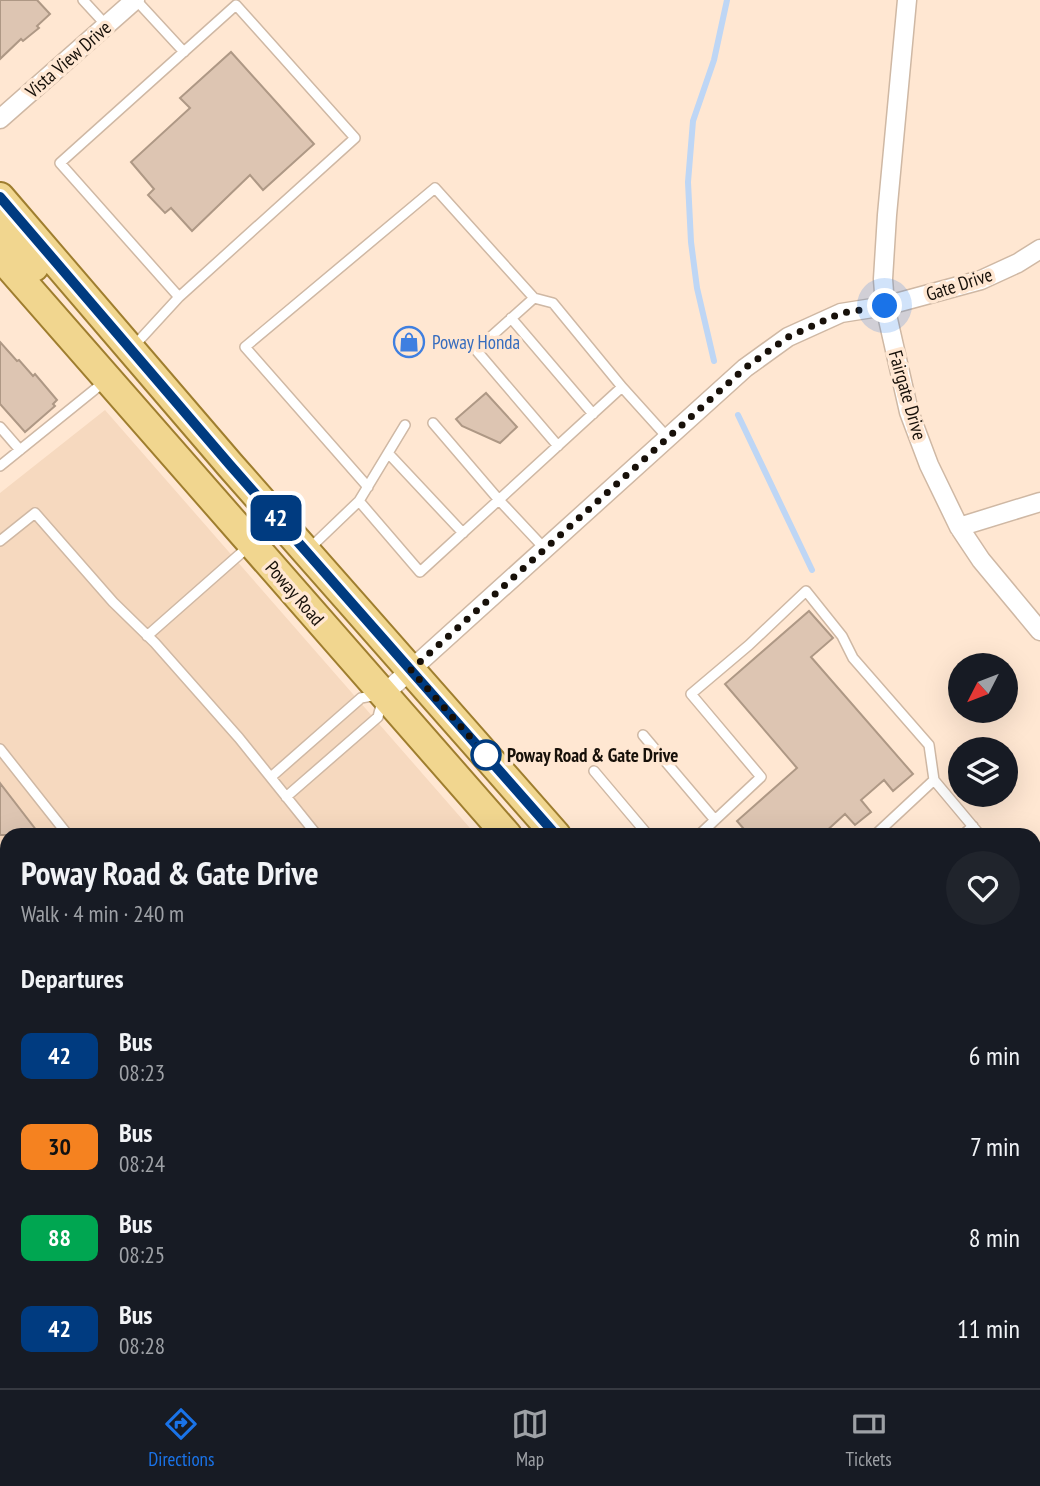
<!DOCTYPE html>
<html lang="en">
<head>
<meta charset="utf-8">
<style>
  :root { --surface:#171b24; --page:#20242c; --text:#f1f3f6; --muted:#9ea1a6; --line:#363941; --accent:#1a73e8 }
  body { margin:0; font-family:"PT Sans Narrow",sans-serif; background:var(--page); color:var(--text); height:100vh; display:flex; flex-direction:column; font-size:26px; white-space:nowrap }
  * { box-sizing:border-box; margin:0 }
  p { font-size:23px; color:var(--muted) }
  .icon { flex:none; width:38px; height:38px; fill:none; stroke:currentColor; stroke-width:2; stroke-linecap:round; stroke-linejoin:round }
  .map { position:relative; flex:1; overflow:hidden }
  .drawer { position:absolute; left:0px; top:828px; width:1041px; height:562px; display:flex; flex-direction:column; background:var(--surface); border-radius:21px 21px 0 0; box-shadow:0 7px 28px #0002 }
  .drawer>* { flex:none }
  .badge { padding:0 14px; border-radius:10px; font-size:24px; line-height:46px }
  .needle { width:46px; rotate:228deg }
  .fabs { position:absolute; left:948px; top:653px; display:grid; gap:14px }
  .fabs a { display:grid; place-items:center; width:70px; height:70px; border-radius:50%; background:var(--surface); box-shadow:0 7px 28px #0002; font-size:35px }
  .you { position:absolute; width:35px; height:35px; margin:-18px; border:5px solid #fff; border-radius:50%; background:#1a73e8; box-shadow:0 0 0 10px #1a73e833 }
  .map>.badge { position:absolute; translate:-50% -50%; box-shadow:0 0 0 4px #fff }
  h2 { padding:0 21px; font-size:26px; line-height:63px }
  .round { display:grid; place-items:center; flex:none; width:74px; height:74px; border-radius:37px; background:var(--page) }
  .overview { display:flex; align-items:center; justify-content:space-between; height:119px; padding:0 21px }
  h1 { font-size:33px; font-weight:600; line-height:52px }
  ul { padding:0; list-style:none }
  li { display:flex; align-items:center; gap:21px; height:91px; padding:0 21px }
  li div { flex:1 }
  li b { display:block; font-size:26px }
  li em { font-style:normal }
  li .badge { min-width:77px; font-weight:700; text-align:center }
  .tab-bar { display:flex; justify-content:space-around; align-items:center; height:98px; border-top:2px solid var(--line); background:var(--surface); font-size:19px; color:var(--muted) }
  .tab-bar a { display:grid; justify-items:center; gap:4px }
  .tab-bar .selected { color:var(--accent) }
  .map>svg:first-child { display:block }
  .built { fill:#f6d9bf }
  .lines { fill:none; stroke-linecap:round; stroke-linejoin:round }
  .stream { stroke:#bed6f5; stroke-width:6 }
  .building { fill:#ddc5b2; stroke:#ae9885; stroke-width:2 }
  .service-casing { stroke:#cfb8a4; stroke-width:12 }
  .minor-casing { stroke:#cfb8a4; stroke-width:21 }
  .tertiary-casing { stroke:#cfb8a4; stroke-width:26 }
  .secondary-casing { stroke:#cfb8a4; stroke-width:30 }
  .primary-casing { stroke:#9f7e2f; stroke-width:32 }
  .service { stroke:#fff; stroke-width:9 }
  .minor { stroke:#fff; stroke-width:18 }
  .tertiary { stroke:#fff; stroke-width:23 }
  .secondary { stroke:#fff; stroke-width:26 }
  .primary { stroke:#f1d68f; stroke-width:28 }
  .line-casing { stroke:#fff; stroke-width:16 }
  .line { stroke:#003b80; stroke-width:10 }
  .walk { stroke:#171009; stroke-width:7; stroke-dasharray:0 12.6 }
  .stop-dot { fill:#fff; stroke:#003b80; stroke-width:3.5 }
  .labels { text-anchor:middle; stroke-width:7; stroke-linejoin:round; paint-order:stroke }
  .street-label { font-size:19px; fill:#171009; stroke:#ffe7d2 }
  .shop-label { font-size:19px; fill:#366cbe; stroke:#ffe7d2; text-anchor:start }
  .stop-label { font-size:19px; font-weight:bold; fill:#171009; stroke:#ffe7d2; text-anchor:start }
</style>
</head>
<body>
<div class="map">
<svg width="1040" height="1388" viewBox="0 0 1040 1388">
  <rect width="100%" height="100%" fill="#ffe7d2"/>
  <path class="built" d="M 105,410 L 476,835 L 7,835 L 7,1249 L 0,1241 L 0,493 Z
    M 1040,1215 L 1040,1333 L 1034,1327 L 1034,1219 Z
    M 824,1382 L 951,1382 L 955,1388 L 816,1388 Z
    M 123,1383 L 708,1383 L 701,1388 L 128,1388 Z"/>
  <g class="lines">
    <path class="stream" d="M 714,361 L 697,288 L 691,242 L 688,182 L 693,121 L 714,60 L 727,0
      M 738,415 L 812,570"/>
  </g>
  <path class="building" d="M 0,0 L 37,0 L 50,14 L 37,26 L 39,28 L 23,41 L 21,39 L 0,59 Z
    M 231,52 L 314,144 L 263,190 L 250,175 L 192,231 L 171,208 L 165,213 L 148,195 L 154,189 L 131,162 L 190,108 L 180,98 Z
    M 0,342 L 17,361 L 19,360 L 33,376 L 35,374 L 57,400 L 53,404 L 55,406 L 25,432 L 0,404 Z
    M 486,393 L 517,427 L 500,443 L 462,426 L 456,419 Z
    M 809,611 L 833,638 L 811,657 L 913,774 L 893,791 L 884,780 L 861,800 L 871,812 L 855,825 L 845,814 L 822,835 L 749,835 L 737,821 L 797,768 L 725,684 Z
    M 0,783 L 40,835 L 0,835 Z"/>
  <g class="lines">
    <g class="service-casing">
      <path id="service" d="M 83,0 L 106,25
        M 136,0 L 184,52
        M 534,298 L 476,350 L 558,446
        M 511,318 L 593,414
        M 134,346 L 179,297 L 355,138 L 236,5 L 60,163 L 179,297
        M 433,423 L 499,500 L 545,549
        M 0,427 L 20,450
        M 388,453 L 463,533
        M 0,466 L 104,382
        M 368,487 L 245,347 L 435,188 L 534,298 L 553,303 L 622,387
        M 359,501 L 420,572 L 622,387 L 668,438
        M 0,541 L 35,513 L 113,602 L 155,643 L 239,738 L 317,835
        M 310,548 L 359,501 L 405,425
        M 147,636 L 248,547
        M 643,735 L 715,820
        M 0,749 L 68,835
        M 594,771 L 648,835
        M 271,777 L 361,698 L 377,695
        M 286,797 L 378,717 L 382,701
        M 699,835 L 761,777 L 691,694 L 749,645 L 806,591 L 842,636 L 853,658 L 929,745 L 934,780
        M 875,835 L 934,780 L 980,835
        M 963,835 L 973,826
        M 1034,897 L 1040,904
        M 1034,958 L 1040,953
        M 1034,1011 L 1040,1017
        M 1034,1090 L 1040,1085
        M 0,1191 L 7,1187
        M 144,1382 L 149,1388
        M 477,1382 L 482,1388
        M 808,1382 L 812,1388
        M 554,1388 L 560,1382
        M 857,1388 L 864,1382
        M 930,1388 L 936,1382"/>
    </g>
    <g class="minor-casing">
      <path id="minor" d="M 907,0 L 887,215 L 883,279 L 885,306 L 909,412 L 929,465 L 959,527 L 981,560 L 1040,631
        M 0,119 L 135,0
        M 959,527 L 1040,502
        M 384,694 L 745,368 L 788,337 L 841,313 L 885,306 L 981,280 L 1018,263 L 1040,249"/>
    </g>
    <g class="tertiary-casing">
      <path id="tertiary" d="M 1034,1160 L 1040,1156
        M 1034,1187 L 1040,1188"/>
    </g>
    <g class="secondary-casing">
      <path id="secondary" d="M 751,1388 L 758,1382"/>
    </g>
    <g class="primary-casing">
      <path id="primary" d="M 0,197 L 230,465 L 556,835
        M 0,230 L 34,267
        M 0,256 L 507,835
        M 1034,1376 L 1040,1382
        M 984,1382 L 989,1388"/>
    </g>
    <use href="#service" class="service"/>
    <use href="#minor" class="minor"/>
    <use href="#tertiary" class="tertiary"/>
    <use href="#secondary" class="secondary"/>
    <use href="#primary" class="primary"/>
  </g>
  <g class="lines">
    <g class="line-casing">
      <path id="line" d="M 0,197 L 230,465 L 556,835"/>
    </g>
    <use href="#line" class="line"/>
    <path class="walk" d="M 486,755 L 411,670 L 745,368 L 788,337 L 841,313 L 885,306"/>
  </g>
  <defs>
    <g id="shop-ring" transform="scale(1.575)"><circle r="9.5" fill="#ffe7d2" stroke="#3f7fe0" stroke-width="1.5"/><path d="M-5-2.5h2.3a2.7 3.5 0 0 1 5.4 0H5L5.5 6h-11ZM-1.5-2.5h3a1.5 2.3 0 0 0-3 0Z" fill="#3f7fe0"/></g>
  </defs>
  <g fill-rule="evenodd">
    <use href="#shop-ring" x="409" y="342"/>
  </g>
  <circle class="stop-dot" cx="486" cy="755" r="14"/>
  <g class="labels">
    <g class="street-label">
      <text transform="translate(68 59) rotate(-41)" y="7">Vista View Drive</text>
      <text transform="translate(959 284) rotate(-18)" y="7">Gate Drive</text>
      <text transform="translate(908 395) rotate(74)" y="7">Fairgate Drive</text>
      <text transform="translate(295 593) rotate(49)" y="7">Poway Road</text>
    </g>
    <g class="shop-label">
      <text x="432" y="349">Poway Honda</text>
    </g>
    <g class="stop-label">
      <text x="507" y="762">Poway Road &amp; Gate Drive</text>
    </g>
  </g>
</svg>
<div class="fabs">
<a><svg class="needle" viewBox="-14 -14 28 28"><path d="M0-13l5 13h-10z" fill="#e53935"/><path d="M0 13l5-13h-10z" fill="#9ea1a6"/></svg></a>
<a><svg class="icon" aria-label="layers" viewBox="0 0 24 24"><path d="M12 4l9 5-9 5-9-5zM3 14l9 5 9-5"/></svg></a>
</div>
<div class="you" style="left:885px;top:306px"></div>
<b class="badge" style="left:276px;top:518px;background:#003b80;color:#fff">42</b>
<section class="drawer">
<div class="overview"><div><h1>Poway Road &amp; Gate Drive</h1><p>Walk · 4 min · 240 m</p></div><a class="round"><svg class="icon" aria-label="heart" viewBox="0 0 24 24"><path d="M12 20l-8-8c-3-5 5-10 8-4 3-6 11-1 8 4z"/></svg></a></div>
<h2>Departures</h2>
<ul>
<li><span class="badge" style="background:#003b80;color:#fff">42</span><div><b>Bus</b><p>08:23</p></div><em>6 min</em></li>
<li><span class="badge" style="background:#f58220;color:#111">30</span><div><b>Bus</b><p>08:24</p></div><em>7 min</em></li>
<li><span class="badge" style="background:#00a651;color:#fff">88</span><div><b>Bus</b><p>08:25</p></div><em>8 min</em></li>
<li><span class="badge" style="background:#003b80;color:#fff">42</span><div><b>Bus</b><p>08:28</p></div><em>11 min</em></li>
</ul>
</section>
</div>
<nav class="tab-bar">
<a class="selected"><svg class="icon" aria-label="directions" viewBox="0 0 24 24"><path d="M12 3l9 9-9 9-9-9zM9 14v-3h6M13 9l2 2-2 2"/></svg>Directions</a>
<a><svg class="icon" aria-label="map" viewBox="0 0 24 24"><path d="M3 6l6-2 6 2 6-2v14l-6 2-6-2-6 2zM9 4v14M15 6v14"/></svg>Map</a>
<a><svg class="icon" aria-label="tickets" viewBox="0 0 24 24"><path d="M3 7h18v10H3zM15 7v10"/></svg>Tickets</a>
</nav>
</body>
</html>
